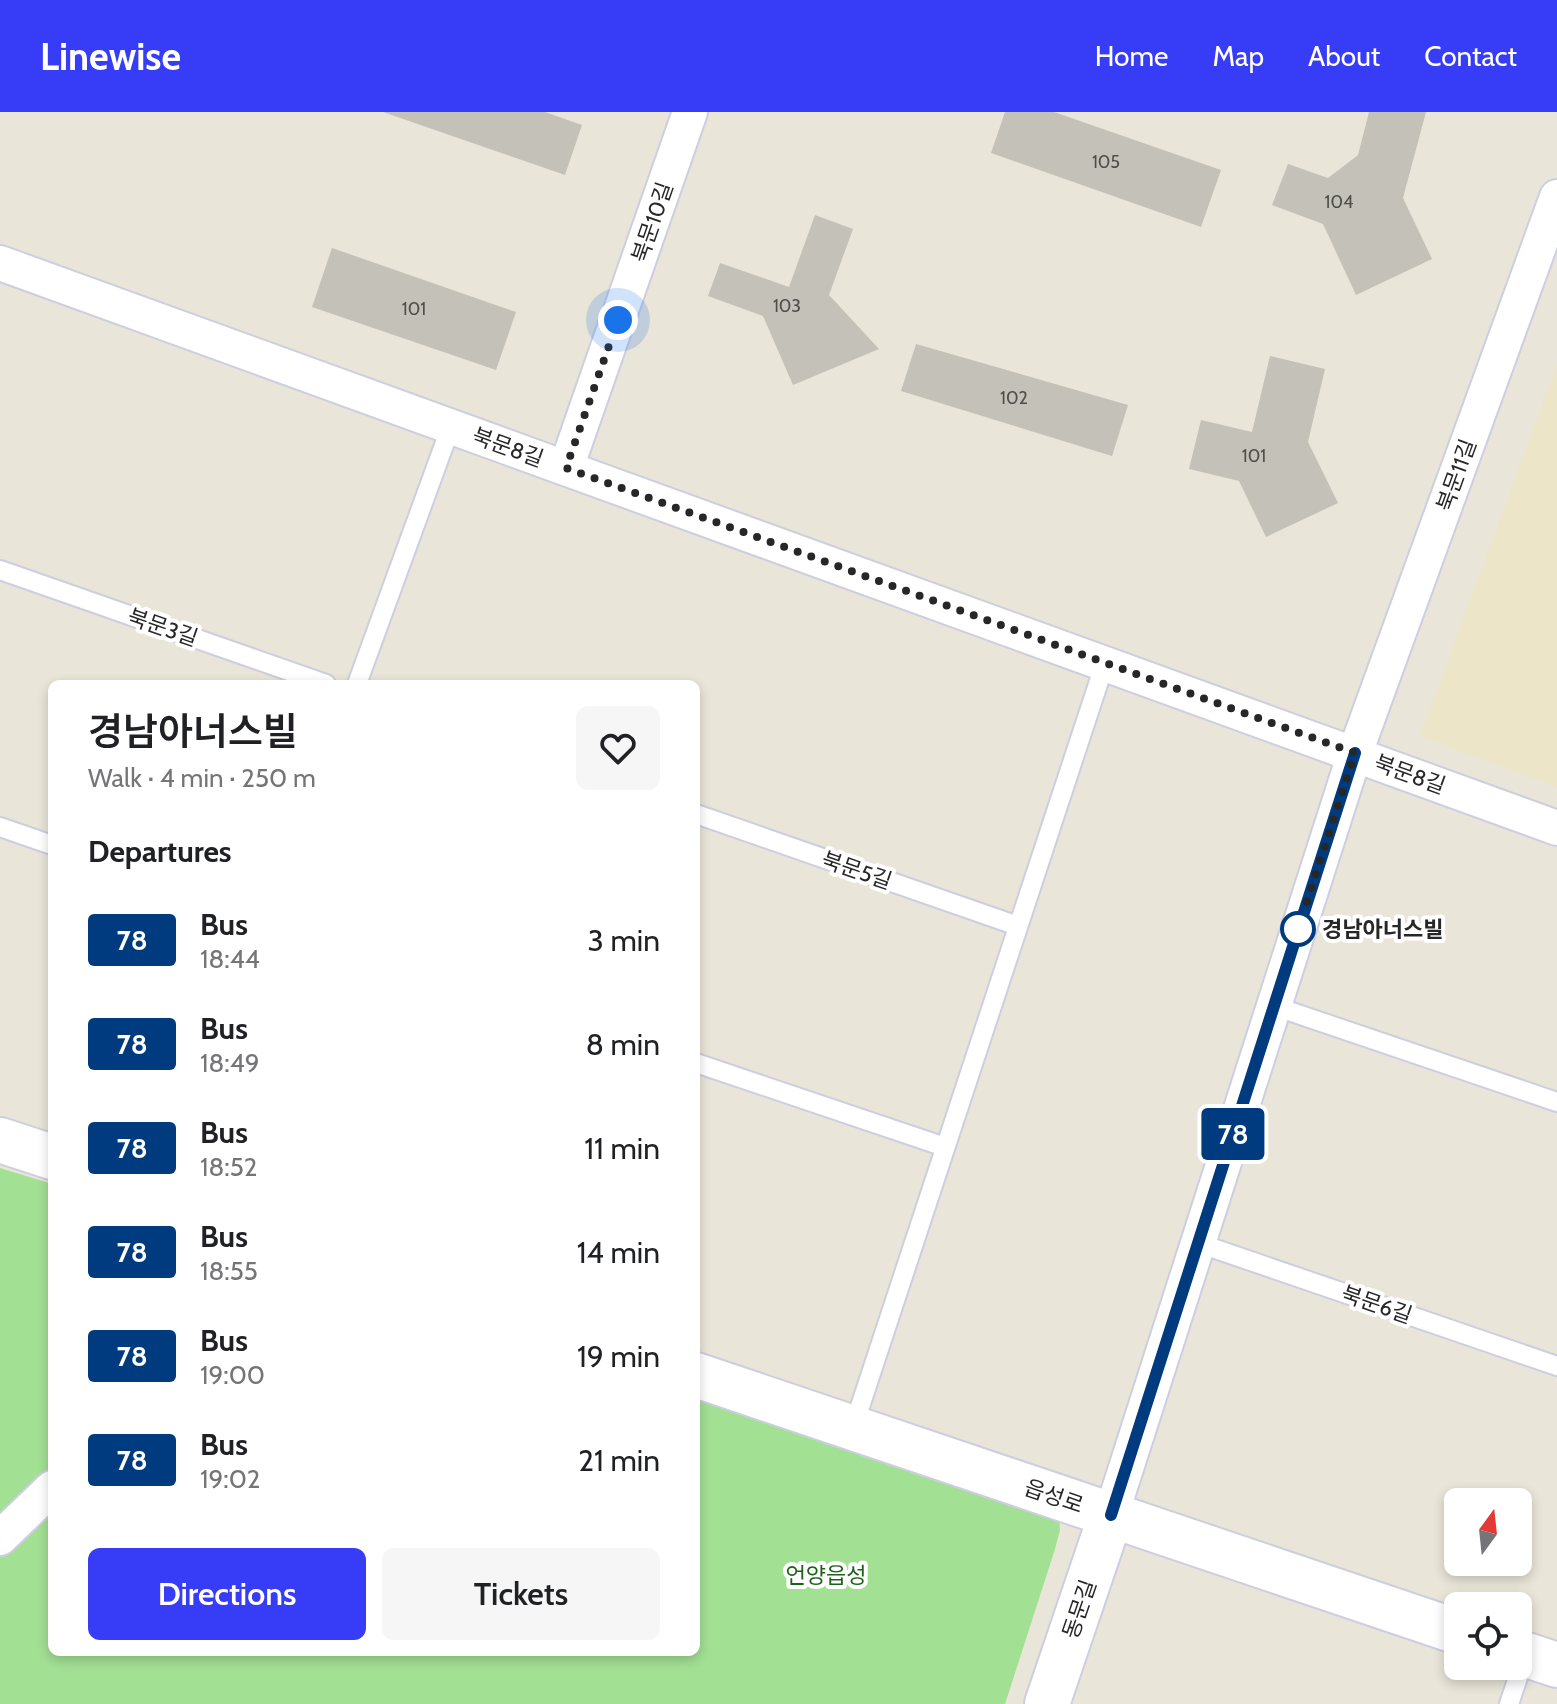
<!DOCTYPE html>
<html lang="en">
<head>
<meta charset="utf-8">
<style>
  :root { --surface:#fff; --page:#f6f6f6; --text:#202124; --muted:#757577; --accent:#373df7 }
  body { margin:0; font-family:Cabin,"Noto Sans KR",sans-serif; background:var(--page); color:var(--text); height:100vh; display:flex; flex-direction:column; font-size:30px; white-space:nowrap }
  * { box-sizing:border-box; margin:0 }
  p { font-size:26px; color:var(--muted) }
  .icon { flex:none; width:44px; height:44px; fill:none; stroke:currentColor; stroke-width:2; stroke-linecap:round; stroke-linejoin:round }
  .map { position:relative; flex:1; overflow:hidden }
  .side { position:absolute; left:48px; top:568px; width:652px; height:976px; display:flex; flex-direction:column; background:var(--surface); border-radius:12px; box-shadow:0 4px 12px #0003 }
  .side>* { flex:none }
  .badge { padding:0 16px; border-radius:6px; font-size:28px; line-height:52px }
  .needle { width:52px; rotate:15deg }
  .buttons { position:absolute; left:1444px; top:1376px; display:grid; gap:16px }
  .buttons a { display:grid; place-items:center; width:88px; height:88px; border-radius:12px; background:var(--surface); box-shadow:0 4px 12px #0003; font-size:40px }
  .you { position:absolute; width:40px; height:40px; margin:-20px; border:6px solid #fff; border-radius:50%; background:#1a73e8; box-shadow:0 0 0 12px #1a73e833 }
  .map>.badge { position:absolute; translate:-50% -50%; box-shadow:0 0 0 4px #fff }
  h2 { padding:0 40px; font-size:30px; line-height:72px }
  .round { display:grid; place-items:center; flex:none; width:84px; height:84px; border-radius:12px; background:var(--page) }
  .summary { display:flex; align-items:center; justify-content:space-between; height:136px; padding:0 40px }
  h1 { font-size:38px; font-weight:600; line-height:60px }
  .primary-button { display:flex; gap:16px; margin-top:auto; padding:16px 40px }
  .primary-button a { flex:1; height:92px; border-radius:12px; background:var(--accent); color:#fff; font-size:32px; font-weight:600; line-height:92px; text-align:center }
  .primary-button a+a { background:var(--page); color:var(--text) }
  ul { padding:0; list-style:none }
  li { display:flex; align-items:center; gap:24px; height:104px; padding:0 40px }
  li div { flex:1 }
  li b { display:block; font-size:30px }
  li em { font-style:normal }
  li .badge { min-width:88px; font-weight:700; text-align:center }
  header { display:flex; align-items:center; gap:48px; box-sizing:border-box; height:112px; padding:0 40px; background:var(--accent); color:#fff }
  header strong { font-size:38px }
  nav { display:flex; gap:44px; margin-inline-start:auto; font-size:28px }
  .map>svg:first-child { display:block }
  .education { fill:#ece5c7 }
  .green { fill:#a2e094 }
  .building { fill:#c4c1b8 }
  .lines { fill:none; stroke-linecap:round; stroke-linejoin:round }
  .lane-casing { stroke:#cdcee0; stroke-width:22 }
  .street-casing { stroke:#cdcee0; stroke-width:38 }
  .secondary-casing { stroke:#cdcee0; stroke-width:48 }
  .lane { stroke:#fff; stroke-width:18 }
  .street { stroke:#fff; stroke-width:34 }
  .secondary { stroke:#fff; stroke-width:44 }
  .line-casing { stroke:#fff; stroke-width:18 }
  .line { stroke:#003b80; stroke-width:12 }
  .walk { stroke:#272727; stroke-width:8; stroke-dasharray:0 14.4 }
  .stop-dot { fill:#fff; stroke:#003b80; stroke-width:4 }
  .labels { text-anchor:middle; stroke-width:8; stroke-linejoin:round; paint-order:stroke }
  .number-label { font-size:18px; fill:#4e4e4b }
  .street-label { font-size:22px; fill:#272727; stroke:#fff }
  .stop-label { font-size:22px; font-weight:bold; fill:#272727; stroke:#fff; text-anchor:start }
  .park-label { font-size:22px; fill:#1d611a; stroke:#fff }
</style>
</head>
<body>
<header>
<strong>Linewise</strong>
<nav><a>Home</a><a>Map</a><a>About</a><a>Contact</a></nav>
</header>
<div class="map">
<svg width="1557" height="1592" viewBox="0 0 1557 1592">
  <rect width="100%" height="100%" fill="#e9e5d8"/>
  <path class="education" d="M 1557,253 L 1557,675 L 1420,624 Z"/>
  <path class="green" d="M 0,1056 L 52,1072 L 52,1540 L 696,1540 L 696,1281 L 1059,1407 L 1060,1418 L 1055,1437 L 1005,1592 L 0,1592 Z"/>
  <path class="building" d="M 383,0 L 545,0 L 582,13 L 565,63 Z
    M 1005,0 L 1054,0 L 1221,58 L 1201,115 L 991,41 Z
    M 1369,0 L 1426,0 L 1403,86 L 1432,147 L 1356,183 L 1323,112 L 1272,93 L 1288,52 L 1328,66 L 1358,43 Z
    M 815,103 L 853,117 L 829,183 L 879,237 L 793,273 L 763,204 L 708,184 L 720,151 L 789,175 Z
    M 332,136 L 516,200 L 496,258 L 312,195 Z
    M 916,232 L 1128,293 L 1112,344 L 901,279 Z
    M 1270,244 L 1325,257 L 1308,330 L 1338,391 L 1266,425 L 1239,369 L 1189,357 L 1201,308 L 1252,320 Z"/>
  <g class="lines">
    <g class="lane-casing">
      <path id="lane" d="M 0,458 L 326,572
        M 357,572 L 451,314
        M 696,702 L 1018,814
        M 0,715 L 52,733
        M 1274,894 L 1557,990
        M 696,951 L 945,1035
        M 1198,1131 L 1557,1254
        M 853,1316 L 1105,551
        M 1509,1592 L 1526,1542"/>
    </g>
    <g class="street-casing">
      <path id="street" d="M 0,151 L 1557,716
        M 566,356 L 690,0
        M 1111,1403 L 1355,641 L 1557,85
        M 0,1426 L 52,1376"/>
    </g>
    <g class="secondary-casing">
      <path id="secondary" d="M 0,1028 L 52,1045
        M 696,1263 L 1458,1520
        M 1518,1540 L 1557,1553
        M 1047,1592 L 1111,1403"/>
    </g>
    <use href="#lane" class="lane"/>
    <use href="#street" class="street"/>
    <use href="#secondary" class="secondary"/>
  </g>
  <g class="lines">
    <g class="line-casing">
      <path id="line" d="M 1111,1403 L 1355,641"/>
    </g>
    <use href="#line" class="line"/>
    <path class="walk" d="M 618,208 L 566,356 L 1355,641 L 1298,817"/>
  </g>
  <circle class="stop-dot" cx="1298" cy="817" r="16"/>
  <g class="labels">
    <g class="number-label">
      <text x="1106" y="56">105</text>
      <text x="1339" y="96">104</text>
      <text x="787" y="200">103</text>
      <text x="414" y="203">101</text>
      <text x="1014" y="292">102</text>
      <text x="1254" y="350">101</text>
    </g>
    <g class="street-label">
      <text transform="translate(652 110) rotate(-71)" y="8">북문10길</text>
      <text transform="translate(508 335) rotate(20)" y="8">북문8길</text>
      <text transform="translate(1456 363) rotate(-70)" y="8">북문11길</text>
      <text transform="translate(163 515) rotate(19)" y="8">북문3길</text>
      <text transform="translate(1410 662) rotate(20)" y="8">북문8길</text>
      <text transform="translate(857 758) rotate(19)" y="8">북문5길</text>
      <text transform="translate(1377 1192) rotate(19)" y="8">북문6길</text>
      <text transform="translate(1054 1384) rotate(19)" y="8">읍성로</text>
      <text transform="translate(1079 1497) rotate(-71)" y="8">동문길</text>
    </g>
    <g class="stop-label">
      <text x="1322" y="825">경남아너스빌</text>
    </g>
    <g class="park-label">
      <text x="826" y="1471">언양읍성</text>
    </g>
  </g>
</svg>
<div class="buttons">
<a><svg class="needle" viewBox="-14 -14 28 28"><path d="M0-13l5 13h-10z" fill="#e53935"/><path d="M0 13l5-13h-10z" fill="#757577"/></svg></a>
<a><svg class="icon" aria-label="locate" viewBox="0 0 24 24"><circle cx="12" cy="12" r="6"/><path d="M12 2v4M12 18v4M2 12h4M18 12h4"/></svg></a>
</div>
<div class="you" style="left:618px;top:208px"></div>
<b class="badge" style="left:1233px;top:1022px;background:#003b80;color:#fff">78</b>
<section class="side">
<div class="summary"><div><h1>경남아너스빌</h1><p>Walk · 4 min · 250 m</p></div><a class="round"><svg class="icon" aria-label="heart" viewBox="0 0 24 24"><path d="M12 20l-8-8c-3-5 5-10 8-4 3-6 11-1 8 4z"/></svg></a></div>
<h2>Departures</h2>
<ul>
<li><span class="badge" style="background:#003b80;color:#fff">78</span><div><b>Bus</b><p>18:44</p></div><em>3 min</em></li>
<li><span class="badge" style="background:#003b80;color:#fff">78</span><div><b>Bus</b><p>18:49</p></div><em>8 min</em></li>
<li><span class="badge" style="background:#003b80;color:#fff">78</span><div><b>Bus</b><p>18:52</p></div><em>11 min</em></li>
<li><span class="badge" style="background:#003b80;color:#fff">78</span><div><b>Bus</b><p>18:55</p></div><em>14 min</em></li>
<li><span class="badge" style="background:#003b80;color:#fff">78</span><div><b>Bus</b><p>19:00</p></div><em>19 min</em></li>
<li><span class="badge" style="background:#003b80;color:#fff">78</span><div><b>Bus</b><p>19:02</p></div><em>21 min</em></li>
</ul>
<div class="primary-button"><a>Directions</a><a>Tickets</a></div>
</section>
</div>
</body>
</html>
